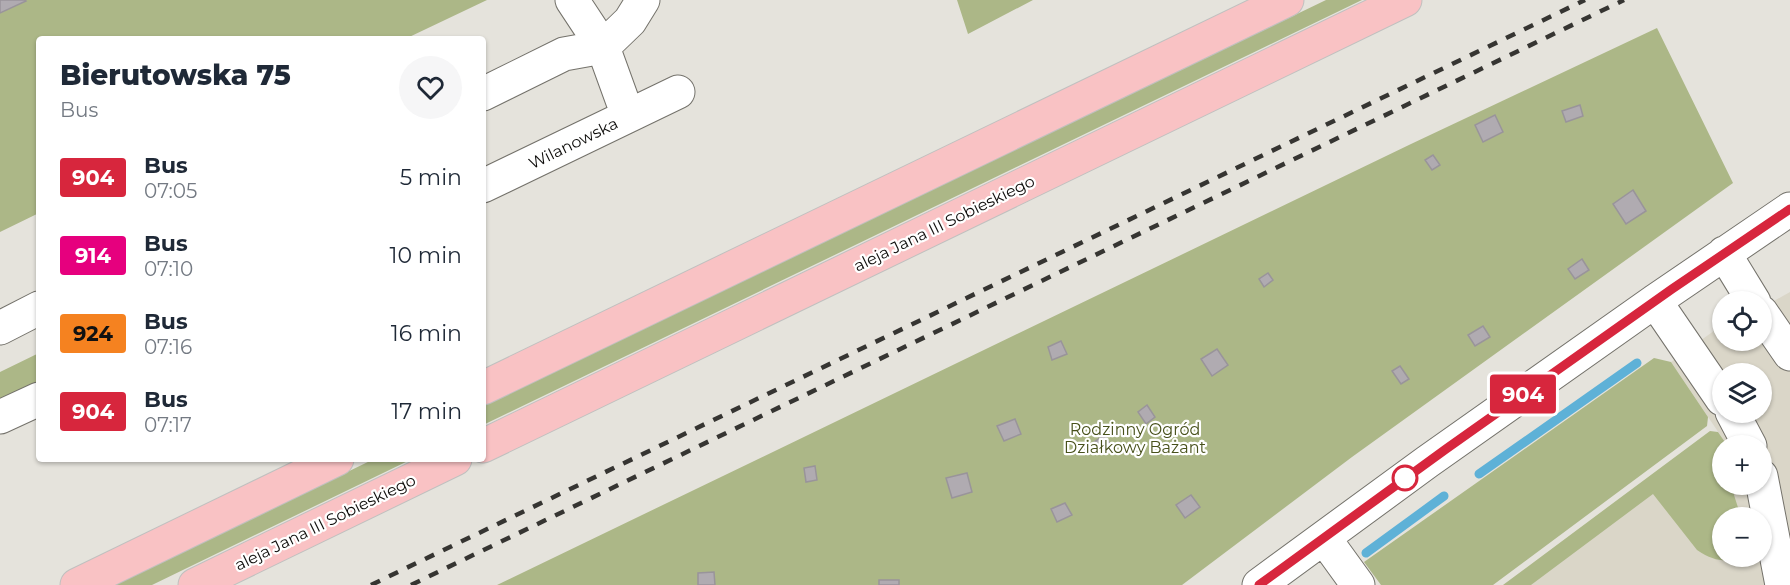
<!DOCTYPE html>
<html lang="en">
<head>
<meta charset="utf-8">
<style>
  :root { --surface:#fff; --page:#f6f6f7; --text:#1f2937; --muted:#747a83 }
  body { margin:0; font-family:Montserrat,sans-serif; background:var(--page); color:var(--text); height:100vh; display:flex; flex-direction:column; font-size:22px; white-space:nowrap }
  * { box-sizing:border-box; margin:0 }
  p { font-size:20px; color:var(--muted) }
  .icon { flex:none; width:33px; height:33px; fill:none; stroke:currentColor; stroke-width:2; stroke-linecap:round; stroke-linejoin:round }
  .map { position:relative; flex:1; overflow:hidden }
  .side { position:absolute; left:36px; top:36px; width:450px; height:426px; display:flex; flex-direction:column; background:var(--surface); border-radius:6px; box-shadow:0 2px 4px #0004 }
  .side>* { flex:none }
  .badge { padding:0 12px; border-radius:4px; font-size:21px; line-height:39px }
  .fabs { position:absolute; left:1712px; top:291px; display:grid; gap:12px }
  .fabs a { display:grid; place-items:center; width:60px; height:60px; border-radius:50%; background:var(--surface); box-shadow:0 2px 4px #0004; font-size:30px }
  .map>.badge { position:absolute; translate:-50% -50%; box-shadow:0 0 0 3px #fff }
  .round { display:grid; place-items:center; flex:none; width:63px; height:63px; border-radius:32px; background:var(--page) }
  .overview { display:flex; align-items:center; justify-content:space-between; height:102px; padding:0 24px }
  h1 { font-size:28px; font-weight:800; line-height:45px }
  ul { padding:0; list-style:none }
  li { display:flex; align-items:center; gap:18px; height:78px; padding:0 24px }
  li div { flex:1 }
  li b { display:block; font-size:22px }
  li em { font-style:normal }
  li .badge { min-width:66px; font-weight:700; text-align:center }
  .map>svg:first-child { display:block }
  .built { fill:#dad6c8; fill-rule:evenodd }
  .green { fill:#acb787 }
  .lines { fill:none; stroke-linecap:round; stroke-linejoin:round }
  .stream { stroke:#5eb1d7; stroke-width:9 }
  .building { fill:#b0abb1; stroke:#99949a; stroke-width:1.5 }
  .minor-casing { stroke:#74726b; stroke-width:35 }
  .major-casing { stroke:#c0c0bf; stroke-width:35 }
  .minor { stroke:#fff; stroke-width:33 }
  .major { stroke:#f9c2c4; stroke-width:33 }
  .rail { stroke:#363532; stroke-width:4.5; stroke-dasharray:10 10; stroke-linecap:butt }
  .line-casing { stroke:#fff; stroke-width:14 }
  .line { stroke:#d7263d; stroke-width:9 }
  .stop-dot { fill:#fff; stroke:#d7263d; stroke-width:3 }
  .labels { text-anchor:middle; stroke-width:4.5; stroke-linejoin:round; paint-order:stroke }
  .street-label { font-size:16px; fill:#0c0b09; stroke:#fff }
  .park-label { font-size:16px; fill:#48511b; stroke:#fff }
</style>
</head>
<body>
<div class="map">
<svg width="1790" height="585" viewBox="0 0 1790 585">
  <rect width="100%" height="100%" fill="#e5e3dc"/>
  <path class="built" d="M 1790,292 L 1790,585 L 1503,585 L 1695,443 L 1722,484 L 1734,494 L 1733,485 L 1761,484 L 1761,446 L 1727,445 L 1671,362 L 1722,325 L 1722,340 L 1761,340 L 1772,302 ZM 1722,374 L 1761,374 L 1761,412 L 1722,412 ZM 1722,518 L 1761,518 L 1761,556 L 1722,556 Z"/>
  <path class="green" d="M 0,0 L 487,0 L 405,39 L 39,39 L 39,213 L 0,232 Z
    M 957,0 L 1033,0 L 968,34 Z
    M 1326,0 L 1362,0 L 483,425 L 483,406 Z
    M 1657,28 L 1733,183 L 1352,457 L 1182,585 L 497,585 L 1411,144 Z
    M 39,353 L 39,382 L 0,400 L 0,372 Z
    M 1654,358 L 1671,362 L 1708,417 L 1707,426 L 1493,585 L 1381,585 L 1364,562 Z
    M 1710,431 L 1718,432 L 1727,445 L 1722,446 L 1722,484 L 1733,485 L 1734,495 L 1741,517 L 1722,518 L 1722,556 L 1751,557 C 1727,561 1718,564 1697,550 L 1653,494 L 1531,585 L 1503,585 Z
    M 374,459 L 412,459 L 152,585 L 115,585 Z"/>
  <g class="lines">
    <path class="stream" d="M 1479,474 L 1637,363
      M 1366,553 L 1444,496"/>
  </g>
  <path class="building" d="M 0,0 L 25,0 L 26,1 L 0,13 Z
    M 1580,105 L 1583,116 L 1566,122 L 1562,111 Z
    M 1495,115 L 1503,132 L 1483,142 L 1475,125 Z
    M 1433,155 L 1440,165 L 1432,170 L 1425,160 Z
    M 1633,190 L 1646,211 L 1626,224 L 1613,204 Z
    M 1582,259 L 1589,270 L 1575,279 L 1568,269 Z
    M 1268,273 L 1273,280 L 1264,287 L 1259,279 Z
    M 1483,326 L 1490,337 L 1475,346 L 1468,335 Z
    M 1061,341 L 1067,354 L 1052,360 L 1048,347 Z
    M 1217,349 L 1228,365 L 1212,376 L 1201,359 Z
    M 1400,366 L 1409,379 L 1401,384 L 1392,371 Z
    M 1147,405 L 1155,417 L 1146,424 L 1138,412 Z
    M 1015,419 L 1021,434 L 1004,441 L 997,426 Z
    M 1104,435 L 1110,444 L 1099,451 L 1093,443 Z
    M 815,466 L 817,480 L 806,482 L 804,468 Z
    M 967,473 L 972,492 L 952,498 L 946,478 Z
    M 1191,495 L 1200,507 L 1185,518 L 1176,505 Z
    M 1065,503 L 1072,515 L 1057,522 L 1051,509 Z
    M 714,572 L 715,585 L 698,585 L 698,573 Z
    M 879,580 L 899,580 L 899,585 L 879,585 Z"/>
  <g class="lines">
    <g class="minor-casing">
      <path id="minor" d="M 572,0 L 603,47 L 628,116
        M 483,94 L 564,54 L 603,47 L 630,21 L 643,0
        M 483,186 L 678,92
        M 1724,253 L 1754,302
        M 1655,301 L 1722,399
        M 1761,312 L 1790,354
        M 0,328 L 39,308
        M 1732,412 L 1750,446
        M 0,417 L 39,399
        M 1761,476 L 1782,585
        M 1324,538 L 1358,585
        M 1259,585 L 1427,462 L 1655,301 L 1790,209"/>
    </g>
    <g class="major-casing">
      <path id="major" d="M 483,388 L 1287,0
        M 483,446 L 1405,0
        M 77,585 L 337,459
        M 195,585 L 455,459"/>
    </g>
    <use href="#minor" class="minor"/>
    <use href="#major" class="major"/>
    <path class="rail" d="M 371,585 L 1585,0
      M 411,585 L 1624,0"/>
  </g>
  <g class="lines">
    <g class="line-casing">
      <path id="line" d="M 1259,585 L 1446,449 L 1672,289 L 1790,209"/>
    </g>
    <use href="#line" class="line"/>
  </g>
  <circle class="stop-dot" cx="1405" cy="478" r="12"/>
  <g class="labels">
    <g class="street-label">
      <text transform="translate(573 143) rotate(-26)" y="6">Wilanowska</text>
      <text transform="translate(944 223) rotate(-26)" y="6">aleja Jana III Sobieskiego</text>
      <text transform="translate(325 522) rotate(-26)" y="6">aleja Jana III Sobieskiego</text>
    </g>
    <g class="park-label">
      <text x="1135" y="435">Rodzinny Ogród<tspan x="1135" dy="18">Działkowy Bażant</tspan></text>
    </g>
  </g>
</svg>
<div class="fabs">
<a><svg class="icon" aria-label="locate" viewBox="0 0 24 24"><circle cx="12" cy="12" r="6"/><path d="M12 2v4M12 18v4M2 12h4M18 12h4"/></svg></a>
<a><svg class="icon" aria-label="layers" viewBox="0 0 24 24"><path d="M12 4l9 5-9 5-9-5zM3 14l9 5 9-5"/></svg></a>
<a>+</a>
<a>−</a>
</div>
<b class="badge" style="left:1523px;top:394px;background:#d7263d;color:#fff">904</b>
<section class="side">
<div class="overview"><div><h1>Bierutowska 75</h1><p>Bus</p></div><a class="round"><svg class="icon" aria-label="heart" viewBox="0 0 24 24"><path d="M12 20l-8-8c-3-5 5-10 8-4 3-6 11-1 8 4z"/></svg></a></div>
<ul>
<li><span class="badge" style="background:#d7263d;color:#fff">904</span><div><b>Bus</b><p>07:05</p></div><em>5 min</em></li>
<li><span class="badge" style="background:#e6007e;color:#fff">914</span><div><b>Bus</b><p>07:10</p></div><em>10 min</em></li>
<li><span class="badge" style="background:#f58220;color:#111">924</span><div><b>Bus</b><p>07:16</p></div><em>16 min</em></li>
<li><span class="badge" style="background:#d7263d;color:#fff">904</span><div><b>Bus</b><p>07:17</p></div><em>17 min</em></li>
</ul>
</section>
</div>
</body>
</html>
